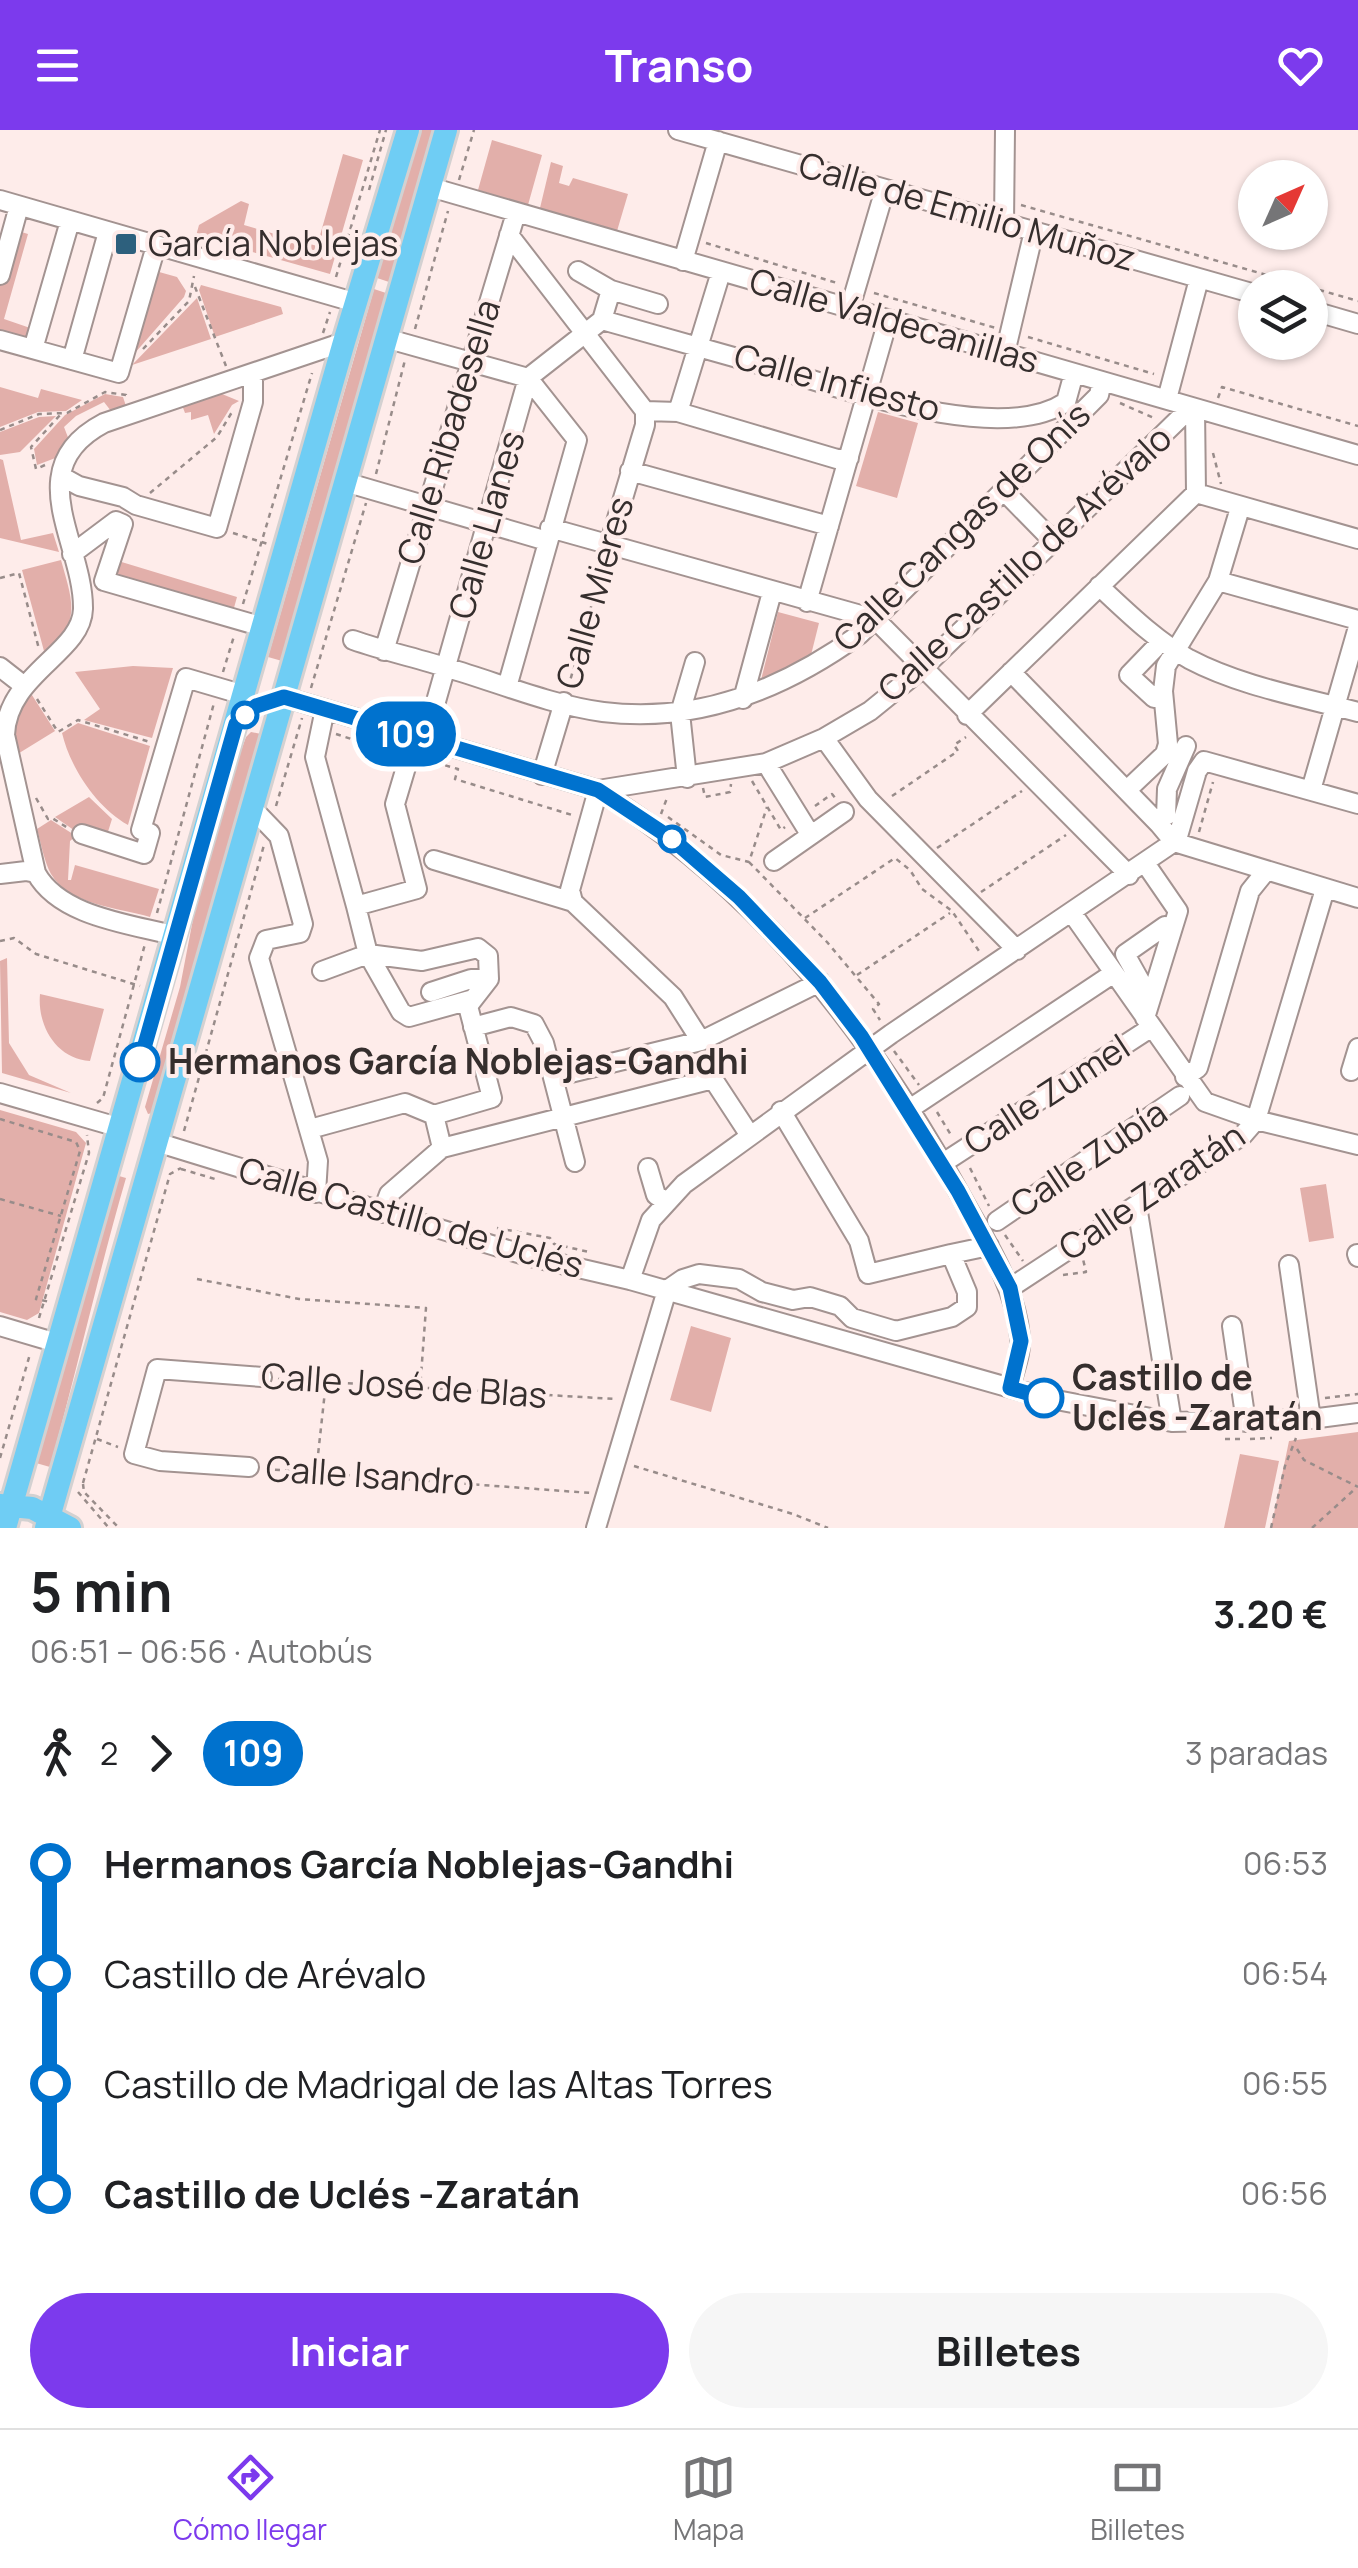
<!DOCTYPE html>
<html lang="es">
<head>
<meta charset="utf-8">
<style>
  :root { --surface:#fff; --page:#f6f6f6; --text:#202124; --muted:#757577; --line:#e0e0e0; --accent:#7c3aed }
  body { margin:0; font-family:Manrope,sans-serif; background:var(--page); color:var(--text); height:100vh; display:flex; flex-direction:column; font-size:38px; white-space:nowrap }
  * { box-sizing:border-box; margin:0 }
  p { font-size:32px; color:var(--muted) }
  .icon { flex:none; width:55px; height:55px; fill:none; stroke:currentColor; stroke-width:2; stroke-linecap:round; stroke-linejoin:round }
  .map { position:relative; height:1398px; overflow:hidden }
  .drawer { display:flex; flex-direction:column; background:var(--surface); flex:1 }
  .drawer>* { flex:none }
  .badge { padding:0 20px; border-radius:32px; font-size:35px; line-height:65px }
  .needle { width:65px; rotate:45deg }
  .buttons { position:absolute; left:1238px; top:30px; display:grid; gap:20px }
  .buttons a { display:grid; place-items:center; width:90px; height:90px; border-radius:50%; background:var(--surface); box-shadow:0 2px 8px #0004; font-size:50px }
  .map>.badge { position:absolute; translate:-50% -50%; box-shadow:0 0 0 5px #fff }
  .legs { display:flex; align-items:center; gap:15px; height:110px; padding:0 30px; font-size:32px }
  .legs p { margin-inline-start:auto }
  .head { display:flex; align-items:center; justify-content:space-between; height:170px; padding:0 30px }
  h1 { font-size:55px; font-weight:700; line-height:75px }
  .button { display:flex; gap:20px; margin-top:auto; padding:20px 30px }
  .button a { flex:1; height:115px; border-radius:60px; background:var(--accent); color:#fff; font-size:40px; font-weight:700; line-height:115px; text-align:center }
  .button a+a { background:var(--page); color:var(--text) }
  ul { padding:0 30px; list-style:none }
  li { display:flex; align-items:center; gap:35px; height:110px; font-size:38px }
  li i { display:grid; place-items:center; width:15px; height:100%; margin:0 12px; background:currentColor }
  li i::after { content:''; width:25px; height:25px; margin:-12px; border:8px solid; border-radius:50%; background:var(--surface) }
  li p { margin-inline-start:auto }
  li:first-child i { background:linear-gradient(#0000 50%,currentColor 0) }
  li:last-child i { background:linear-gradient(currentColor 50%,#0000 0) }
  header { display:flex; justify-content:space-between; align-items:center; height:130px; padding:0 30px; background:var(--accent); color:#fff; font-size:45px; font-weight:700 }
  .tabs { display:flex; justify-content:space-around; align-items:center; height:140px; border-top:2px solid var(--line); background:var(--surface); font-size:28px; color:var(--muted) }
  .tabs a { display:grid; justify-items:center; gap:5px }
  .tabs .on { color:var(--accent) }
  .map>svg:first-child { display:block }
  .green { fill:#e2afaa }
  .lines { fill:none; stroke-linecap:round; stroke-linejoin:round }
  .minor-casing { stroke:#a39391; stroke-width:22 }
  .major-casing { stroke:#d3d1d1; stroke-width:28 }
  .path { stroke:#988c8a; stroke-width:2.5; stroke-dasharray:5 5; stroke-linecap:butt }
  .minor { stroke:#fff; stroke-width:18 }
  .major { stroke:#6fcdf4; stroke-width:22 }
  .line-1-casing { stroke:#fff; stroke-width:22 }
  .line-1 { stroke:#0072ce; stroke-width:15 }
  .poi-dot { fill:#2d607d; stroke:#feecea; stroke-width:4 }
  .stop-1-dot { fill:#fff; stroke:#0072ce; stroke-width:5 }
  .labels { text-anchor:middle; stroke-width:8; stroke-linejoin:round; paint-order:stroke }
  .street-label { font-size:35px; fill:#352e2d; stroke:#feecea }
  .poi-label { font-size:35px; fill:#352e2d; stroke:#feecea; text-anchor:start }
  .stop-label { font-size:35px; font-weight:bold; fill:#352e2d; stroke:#feecea; text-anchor:start }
</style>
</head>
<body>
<header><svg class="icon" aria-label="menu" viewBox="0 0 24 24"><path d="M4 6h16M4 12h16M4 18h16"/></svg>Transo<svg class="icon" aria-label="heart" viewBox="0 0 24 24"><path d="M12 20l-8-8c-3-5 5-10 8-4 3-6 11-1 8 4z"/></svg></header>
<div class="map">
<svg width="1358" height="1398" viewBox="0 0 1358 1398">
  <rect width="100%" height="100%" fill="#feecea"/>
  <path class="green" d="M 419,0 L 433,0 L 389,152 L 377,148 Z
    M 492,10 L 542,25 L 528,75 L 478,60 Z
    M 343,24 L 363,30 L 330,144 L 196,106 L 199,95 L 241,71 L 249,74 L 244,95 L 317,116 Z
    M 551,32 L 563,36 L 559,53 L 569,56 L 573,48 L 628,64 L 617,101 L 540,78 Z
    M 15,100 L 28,104 L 4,189 L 36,200 L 31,216 L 0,207 L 0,153 Z
    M 152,140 L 177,147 L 186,161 L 184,167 L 127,232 Z
    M 201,155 L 281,177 L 283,184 L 215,207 L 199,160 Z
    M 374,159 L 386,163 L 282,531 L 268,527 Z
    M 197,168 L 211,209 L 132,235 Z
    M 0,257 L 38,268 L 41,259 L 82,270 L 66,281 L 38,282 L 0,297 Z
    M 105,264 L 123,267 L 126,276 L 111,281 L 104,272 L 76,286 L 64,297 L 69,310 L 58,327 L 37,335 L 34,319 L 65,285 Z
    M 222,264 L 239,271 L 232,275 L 214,304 L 208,285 L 191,290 L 191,282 L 185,283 L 182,275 Z
    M 878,282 L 918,293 L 897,368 L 856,356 Z
    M 56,286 L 20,322 L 0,325 L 0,302 L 39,287 Z
    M 0,329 L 3,330 L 21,410 L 53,403 L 59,422 L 0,408 Z
    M 61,430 C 72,470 83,494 44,521 L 22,440 Z
    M 115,430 L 237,467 L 232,485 L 109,449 Z
    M 778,482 L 819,493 L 811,525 L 761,550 Z
    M 133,536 L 173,538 L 152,608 L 84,590 L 100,579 L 75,542 Z
    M 30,562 L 55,601 L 16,625 C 9,595 15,588 30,562 Z
    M 78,593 L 150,616 L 128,695 C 96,677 70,637 62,603 Z
    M 251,602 L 261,604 L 152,983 L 148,984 L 145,977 L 180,857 L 194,784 L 238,629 L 246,607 Z
    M 89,667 L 112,689 L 106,708 L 78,703 L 55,687 Z
    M 51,690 L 76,706 L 70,711 L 68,750 L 71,750 L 75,735 L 159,759 L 150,787 C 119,778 69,775 51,744 C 44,731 41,713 37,699 Z
    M 7,828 L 9,913 L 29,945 L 71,963 L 2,943 L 0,831 Z
    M 40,864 L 104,879 L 90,931 C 56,929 37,895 40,864 Z
    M 0,980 L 76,1002 L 86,1013 L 39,1183 L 27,1190 L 0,1182 Z
    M 119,1046 L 126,1048 C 98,1144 77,1241 50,1337 L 36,1333 Z
    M 1326,1054 L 1334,1108 L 1309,1112 L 1300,1058 Z
    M 691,1196 L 731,1208 L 711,1282 L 670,1270 Z
    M 1358,1302 L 1358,1398 L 1271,1398 L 1289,1311 Z
    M 1240,1324 L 1279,1331 L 1265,1398 L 1224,1398 Z"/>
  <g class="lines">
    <g class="minor-casing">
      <path id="minor" d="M 678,0 L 1255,164
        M 430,57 L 1358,325
        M 0,70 L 357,173
        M 1004,93 L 1005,0
        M 509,105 L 645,281 L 678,282 L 837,329 L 849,328
        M 683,131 L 718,11
        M 578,141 L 611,160
        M 0,145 L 19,76
        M 850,178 L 885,59
        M 1310,180 L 1358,194
        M 602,190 L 611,160 L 658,174
        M 385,208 L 528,248 L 577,310 L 507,557
        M 0,210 L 119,243 L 156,116
        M 33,219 L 70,91
        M 1005,223 L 1034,101
        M 72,230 L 108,102
        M 1167,269 L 1199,149
        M 1195,278 L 1196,363
        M 678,282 L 721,142
        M 630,341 L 829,396
        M 61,346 L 79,356 L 123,367 L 136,375 L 217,398 L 253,272 L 253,243
        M 345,352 L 547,411
        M 1004,361 L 1052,410
        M 1196,363 L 1358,409
        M 550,398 L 875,489 L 1129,745
        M 609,415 L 645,295 L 645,281
        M 72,424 L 116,391 L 123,394 L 104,451 L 263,497
        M 1218,451 L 1358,490
        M 1099,456 C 1127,482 1155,510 1189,529 C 1240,556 1302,567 1358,582
        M 807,472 L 888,190
        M 353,510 C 384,521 417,528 448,538 C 499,553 551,575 603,582 C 699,594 784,559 860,504 L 1099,265 L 1102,251
        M 384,521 L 516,83
        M 0,537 L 23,555
        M 1011,542 L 1159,694 L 1174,712
        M 284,567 L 598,660 L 766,633 L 824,608 L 870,581 L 923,538 L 1182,286 L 1195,278
        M 1154,568 L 1129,545 L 1155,518
        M 743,569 L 772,462
        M 325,579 L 315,627 L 356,776
        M 967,585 L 1196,363
        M 824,608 L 868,669 L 1017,820
        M 425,610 L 528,248 L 602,190 C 659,206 716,222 773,238 C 844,259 1000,316 1066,272 L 1074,243
        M 766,633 L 810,704
        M 542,645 L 564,572
        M 687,648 L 680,583 L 695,532
        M 598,660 C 760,760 871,903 962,1068 C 986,1112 1015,1155 1020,1207 C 1022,1222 1013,1243 1010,1258
        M 598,660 L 570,760 L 573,772 L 673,867 L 701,911
        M 1127,660 L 1165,624 L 1168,614 L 1163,561 L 1166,536 L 1218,451 L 1240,378
        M 1311,660 L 1358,497
        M 252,678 L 279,706 L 303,794 L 300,803 L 266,810 L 259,828 L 318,1031 L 316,1063
        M 1166,686 L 1167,659 L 1186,616
        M 82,704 L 144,724 L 150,703 L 141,700 L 186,548 L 244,565
        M 1176,713 L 1197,641 L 1204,631 L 1358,674
        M 434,730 L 573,772
        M 774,731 L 844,682
        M 1145,733 L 1178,781 L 1145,888
        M 0,744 L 26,741 L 36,743
        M 1072,783 L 1205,972 L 1256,990 L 1358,1015
        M 176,806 C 131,794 60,787 36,743 L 5,605 C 7,544 82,523 83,479 C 84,413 18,338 104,293 L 344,212
        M 368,824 L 422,831 L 478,818 L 488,826 L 489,849 L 468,876 L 492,968 L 434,985
        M 368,824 L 401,882 L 409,887 L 470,870
        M 322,841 L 368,824 L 356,776 L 417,759 L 395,674 L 415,607
        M 1144,858 L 1125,824 L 1165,796
        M 431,862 L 471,849 L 489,849
        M 473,897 L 511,887 L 534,894 L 544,913 L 575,1032
        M 1351,941 L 1358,918
        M 554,947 L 701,911 L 820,852
        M 1185,947 L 1198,938 L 1250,761 L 1266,741
        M 0,963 L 121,998
        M 908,980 L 1114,843
        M 781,981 L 859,1111 L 868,1144 L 951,1124
        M 310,999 L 405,973 L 434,985 L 442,1018 L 389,1064 L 382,1083
        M 156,1012 L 531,1127 L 630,1150 L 1046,1268 L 1172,1292 L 1311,1289 L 1358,1283
        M 442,1018 L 713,949 L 749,1004
        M 943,1033 L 1152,897
        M 648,1038 L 656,1065 L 665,1071
        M 1137,1076 L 1172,1292
        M 997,1091 L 1180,966
        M 1357,1124 L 1358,1127
        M 1289,1135 L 1311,1289
        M 630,1150 L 651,1090 L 684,1054 L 891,904 L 1174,712 L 1358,768
        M 1010,1158 L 1243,1005 L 1256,990 L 1325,759
        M 0,1196 L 57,1213
        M 1232,1196 L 1246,1292
        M 249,1337 L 160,1331 L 134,1324 L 157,1239 L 262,1247
        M 596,1398 L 667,1160 L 683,1149 L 699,1144 L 739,1149 L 762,1162 L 793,1170 L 810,1167 L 840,1176 L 852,1188 L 896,1201 L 952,1187 L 967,1177 L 967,1162 L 951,1124 L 989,1116"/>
    </g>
    <g class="major-casing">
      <path id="major" d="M 0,1375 L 32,1378 L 70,1398
        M 5,1398 L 344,212 L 408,0
        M 46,1398 L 446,0"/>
    </g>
    <path class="path" d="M 459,50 L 474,0
      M 369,60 L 386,0
      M 1021,75 L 1358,171
      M 706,113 L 837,153
      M 336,147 L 380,0
      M 195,157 L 226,236
      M 874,163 L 996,198
      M 415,199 L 448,81
      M 323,203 L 330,182
      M 1028,207 L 1154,244
      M 143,219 L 189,171 L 194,146
      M 1218,268 L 1222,257 L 1358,296
      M 1120,273 L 1154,288
      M 0,300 L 39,284 L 67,283 L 105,262 L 126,265 L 127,268
      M 1213,323 L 1221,354
      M 45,335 L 36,339 L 31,317 L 61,284
      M 376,344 L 405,230
      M 150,363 L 217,307 L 232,282
      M 233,403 L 268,414
      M 0,448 L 19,443 L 39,519
      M 243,474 L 312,243
      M 223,542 L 234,506
      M 311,558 L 366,373
      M 568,558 L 604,431
      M 37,569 L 58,602 L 78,590 L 150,612
      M 336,604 L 394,623
      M 426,630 L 458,639 L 455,649 L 572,685
      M 752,651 L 781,700 L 785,697
      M 703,658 L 705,667 L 730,662 L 731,654
      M 892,666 L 958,621 L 954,615 L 966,607
      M 36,668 L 48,689 L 52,688 L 68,698
      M 276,676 L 302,588
      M 815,676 L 832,664 L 836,669
      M 661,684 L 667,668
      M 668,687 L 721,725 L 749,732 L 767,677
      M 1199,702 L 1213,652
      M 937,718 L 1022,661
      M 749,732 L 827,812 L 879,874 L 873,879 L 880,890
      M 981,762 L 1066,705
      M 157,783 L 214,573
      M 805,788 L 895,728 L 910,740 L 922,759 L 952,781 L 981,824
      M 0,811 L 14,808 L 36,824 L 140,856
      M 857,845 L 950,783
      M 894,921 L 919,955
      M 97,973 L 103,968 L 145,814
      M 937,982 L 951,1005
      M 0,989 L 76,1012 L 80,1021 L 36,1169 L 50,1172
      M 184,1001 L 264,715
      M 970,1038 L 989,1076
      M 181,1039 L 215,1049
      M 0,1069 L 61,1086
      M 497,1098 L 550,1108 L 554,1114 L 589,1122
      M 1005,1105 L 1023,1131
      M 1063,1145 L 1086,1142 L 1083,1129
      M 197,1149 L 299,1169 L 426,1178 L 420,1259
      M 39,1188 L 89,1023 L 87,1005
      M 278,1249 L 615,1269
      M 1325,1268 L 1358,1264
      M 97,1309 L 118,1317
      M 1225,1309 L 1242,1309
      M 1250,1309 L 1272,1308
      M 1297,1319 L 1304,1330 L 1358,1357
      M 0,1328 L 30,1224
      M 634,1336 L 793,1384 L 828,1398
      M 265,1339 L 591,1363
      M 316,1343 L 326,1252
      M 83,1353 L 170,1044 L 181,1038
      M 83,1354 L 84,1362 L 119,1398
      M 78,1362 L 109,1398
      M 1271,1398 L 1285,1336 L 1296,1308
      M 1312,1398 L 1355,1359"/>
    <use href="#minor" class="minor"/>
    <use href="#major" class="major"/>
  </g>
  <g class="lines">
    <g class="line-1-casing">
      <path id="line-1" d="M 140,932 L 236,594 L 256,576 L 284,567 L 598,660 L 672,709 L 739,767 L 820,852 L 861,906 L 958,1061 L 1010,1158 L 1021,1211 L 1010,1258 L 1044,1268"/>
    </g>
    <use href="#line-1" class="line-1"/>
  </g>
  <rect class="poi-dot" x="114" y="102" width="24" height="24" rx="5"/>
  <g class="stop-1-dot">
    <circle cx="245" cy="585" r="12"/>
    <circle cx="672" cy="709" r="12"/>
    <circle cx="140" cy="932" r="18"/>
    <circle cx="1044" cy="1268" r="18"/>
  </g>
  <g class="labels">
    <g class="street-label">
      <text transform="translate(967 82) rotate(16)" y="12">Calle de Emilio Muñoz</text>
      <text transform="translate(894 191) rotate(16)" y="12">Calle Valdecanillas</text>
      <text transform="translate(837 253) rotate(15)" y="12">Calle Infiesto</text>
      <text transform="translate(449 302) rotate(-73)" y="12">Calle Ribadesella</text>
      <text transform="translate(487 395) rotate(-74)" y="12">Calle Llanes</text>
      <text transform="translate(962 397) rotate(-44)" y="12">Calle Cangas de Onís</text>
      <text transform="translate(1025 434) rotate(-43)" y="12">Calle Castillo de Arévalo</text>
      <text transform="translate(595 463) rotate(-74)" y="12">Calle Mieres</text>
      <text transform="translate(1047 965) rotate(-33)" y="12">Calle Zumel</text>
      <text transform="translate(1089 1029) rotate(-34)" y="12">Calle Zubía</text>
      <text transform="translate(1152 1062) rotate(-34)" y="12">Calle Zaratán</text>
      <text transform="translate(411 1088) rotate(16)" y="12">Calle Castillo de Uclés</text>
      <text transform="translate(404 1256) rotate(4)" y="12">Calle José de Blas</text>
      <text transform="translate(370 1346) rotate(4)" y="12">Calle Isandro</text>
    </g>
    <g class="poi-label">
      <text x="148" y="126">García Noblejas</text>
    </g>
    <g class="stop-label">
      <text x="168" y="944">Hermanos García Noblejas-Gandhi</text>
      <text x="1072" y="1260">Castillo de<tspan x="1072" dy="40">Uclés -Zaratán</tspan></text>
    </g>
  </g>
</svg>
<div class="buttons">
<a><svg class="needle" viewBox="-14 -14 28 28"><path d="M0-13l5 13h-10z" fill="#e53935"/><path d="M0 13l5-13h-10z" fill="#757577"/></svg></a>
<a><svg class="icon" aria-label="layers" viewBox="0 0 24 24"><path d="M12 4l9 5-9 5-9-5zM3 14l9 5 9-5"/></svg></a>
</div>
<b class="badge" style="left:406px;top:604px;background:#0072ce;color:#fff">109</b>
</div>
<section class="drawer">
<div class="head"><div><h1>5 min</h1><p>06:51 – 06:56 · Autobús</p></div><b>3.20 €</b></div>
<div class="legs"><svg class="icon" aria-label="walk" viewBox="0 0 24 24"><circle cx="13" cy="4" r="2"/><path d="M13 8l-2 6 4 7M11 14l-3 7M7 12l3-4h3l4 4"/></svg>2<svg class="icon" aria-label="forward" viewBox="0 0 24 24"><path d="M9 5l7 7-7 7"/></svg><b class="badge" style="background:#0072ce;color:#fff">109</b><p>3 paradas</p></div>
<ul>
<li><i style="color:#0072ce"></i><b>Hermanos García Noblejas-Gandhi</b><p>06:53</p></li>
<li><i style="color:#0072ce"></i><span>Castillo de Arévalo</span><p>06:54</p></li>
<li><i style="color:#0072ce"></i><span>Castillo de Madrigal de las Altas Torres</span><p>06:55</p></li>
<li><i style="color:#0072ce"></i><b>Castillo de Uclés -Zaratán</b><p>06:56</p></li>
</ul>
<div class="button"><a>Iniciar</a><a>Billetes</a></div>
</section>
<nav class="tabs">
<a class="on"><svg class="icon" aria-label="directions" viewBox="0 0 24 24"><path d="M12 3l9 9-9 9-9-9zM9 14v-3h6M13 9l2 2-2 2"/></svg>Cómo llegar</a>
<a><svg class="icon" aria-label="map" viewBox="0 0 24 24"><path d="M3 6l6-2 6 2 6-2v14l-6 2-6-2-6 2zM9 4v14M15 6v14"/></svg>Mapa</a>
<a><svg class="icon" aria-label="tickets" viewBox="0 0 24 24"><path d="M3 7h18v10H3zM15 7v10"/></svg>Billetes</a>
</nav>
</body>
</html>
